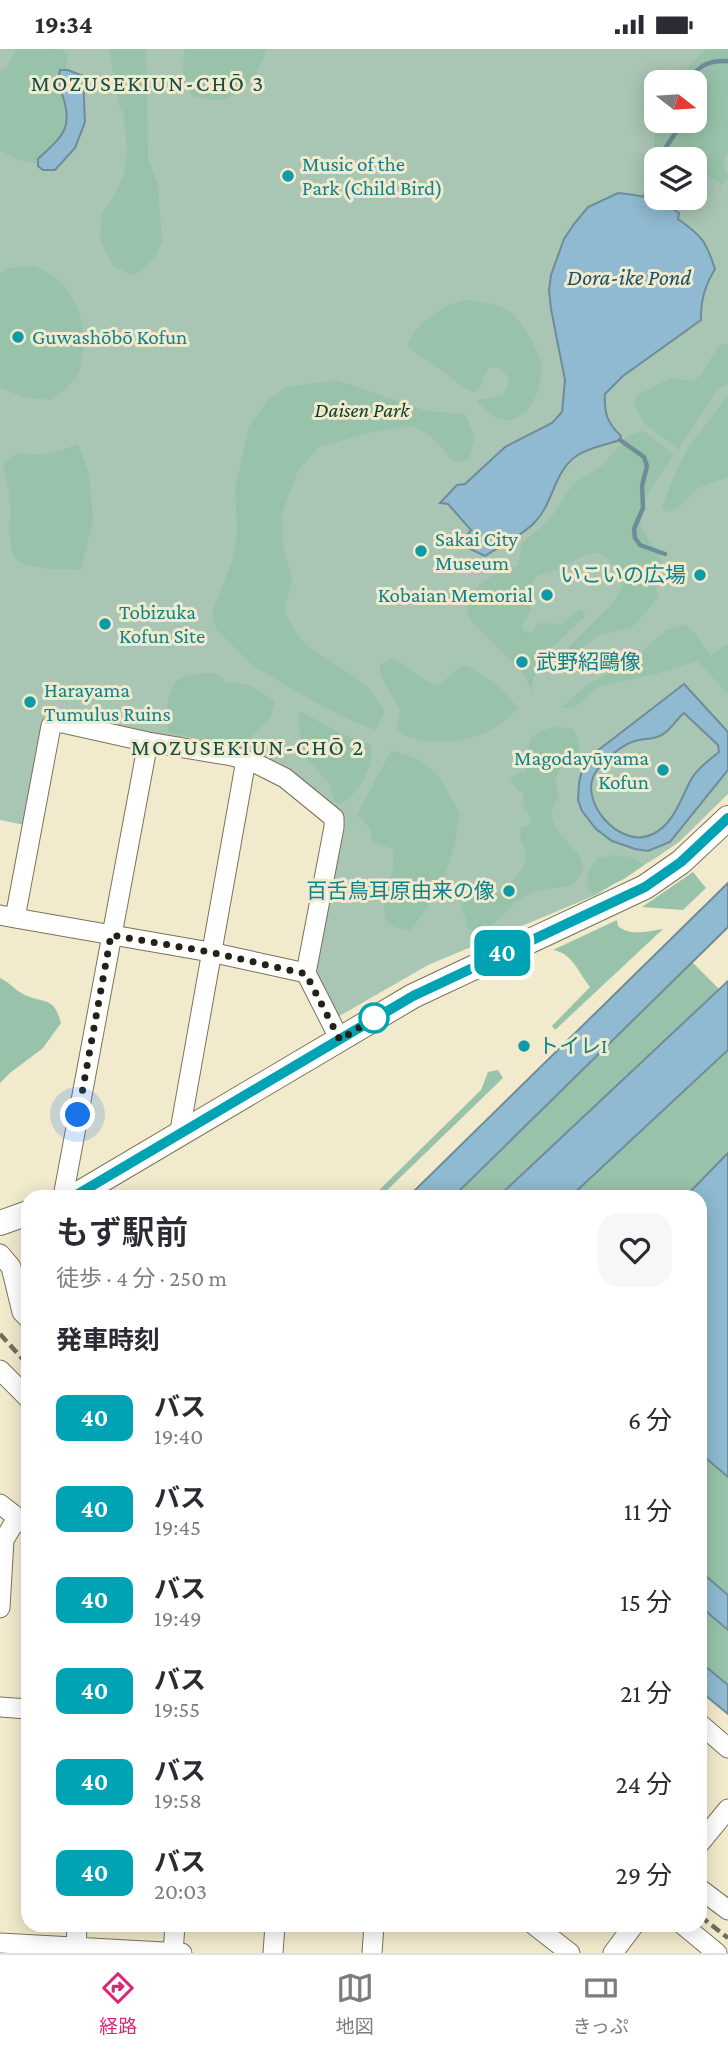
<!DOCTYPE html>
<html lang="ja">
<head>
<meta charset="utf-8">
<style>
  :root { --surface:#fff; --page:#f7f7f7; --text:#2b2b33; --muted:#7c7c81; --line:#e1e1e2; --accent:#db2777 }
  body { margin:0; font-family:"Crimson Pro","Noto Sans JP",serif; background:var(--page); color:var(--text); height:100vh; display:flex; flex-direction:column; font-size:26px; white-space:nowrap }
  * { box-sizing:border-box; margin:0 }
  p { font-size:23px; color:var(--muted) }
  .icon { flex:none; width:38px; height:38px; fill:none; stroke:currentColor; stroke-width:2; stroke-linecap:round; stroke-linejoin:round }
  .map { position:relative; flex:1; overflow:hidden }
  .details { position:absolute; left:21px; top:1141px; width:686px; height:742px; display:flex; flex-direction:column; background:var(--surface); border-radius:21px; box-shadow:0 4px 18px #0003 }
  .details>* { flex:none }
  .badge { padding:0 14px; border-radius:10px; font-size:24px; line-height:46px }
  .needle { width:46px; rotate:107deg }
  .fabs { position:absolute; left:644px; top:21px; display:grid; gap:14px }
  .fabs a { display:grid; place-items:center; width:63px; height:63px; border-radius:14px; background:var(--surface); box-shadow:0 4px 18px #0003; font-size:35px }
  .you { position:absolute; width:35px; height:35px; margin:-18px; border:5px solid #fff; border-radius:50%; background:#1a73e8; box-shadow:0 0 0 10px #1a73e833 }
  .map>.badge { position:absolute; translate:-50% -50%; box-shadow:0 0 0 4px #fff }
  h2 { padding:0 35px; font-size:26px; line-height:63px }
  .round { display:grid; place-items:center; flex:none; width:74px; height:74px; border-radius:21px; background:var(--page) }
  .overview { display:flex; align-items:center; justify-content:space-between; height:119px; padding:0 35px }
  h1 { font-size:33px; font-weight:600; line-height:52px }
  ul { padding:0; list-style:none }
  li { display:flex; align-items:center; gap:21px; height:91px; padding:0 35px }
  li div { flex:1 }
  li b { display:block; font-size:26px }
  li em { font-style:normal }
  li .badge { min-width:77px; font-weight:700; text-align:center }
  .status { display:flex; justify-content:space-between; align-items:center; height:49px; padding:0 35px; background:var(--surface); direction:ltr }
  .status svg { height:19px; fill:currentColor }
  .tab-bar { display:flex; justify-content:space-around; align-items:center; height:98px; border-top:2px solid var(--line); background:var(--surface); font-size:19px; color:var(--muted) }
  .tab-bar a { display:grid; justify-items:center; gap:4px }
  .tab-bar .on { color:var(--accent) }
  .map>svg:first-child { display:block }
  .green { fill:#a9c5b4; fill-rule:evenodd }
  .forest { fill:#98c2a9 }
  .water { fill:#8fbad1; stroke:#6f8c99; stroke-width:2; fill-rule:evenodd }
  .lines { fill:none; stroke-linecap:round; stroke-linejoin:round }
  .stream { stroke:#6f8c99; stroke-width:4.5 }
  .minor-casing { stroke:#7a7358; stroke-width:21 }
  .major-casing { stroke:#7a7358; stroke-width:26 }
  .minor { stroke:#fff; stroke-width:19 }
  .major { stroke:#fff; stroke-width:24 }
  .rail { stroke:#716c5a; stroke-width:4.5; stroke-dasharray:10 5; stroke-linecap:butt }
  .line-casing { stroke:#fff; stroke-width:16 }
  .line { stroke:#00a3b4; stroke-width:10 }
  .walk { stroke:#242116; stroke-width:7; stroke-dasharray:0 12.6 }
  .culture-dot { fill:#0f9aa8; stroke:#f2eacc; stroke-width:2.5 }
  .stop-dot { fill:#fff; stroke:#00a3b4; stroke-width:3.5 }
  .labels { text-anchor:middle; stroke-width:6; stroke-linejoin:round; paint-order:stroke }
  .culture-label { font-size:21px; fill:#0d838f; stroke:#f2eacc; text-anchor:start }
  .park-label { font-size:21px; font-style:italic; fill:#093f27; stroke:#f2eacc }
  .neighbourhood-label { font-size:23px; letter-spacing:2px; fill:#124e4a; stroke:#f2eacc }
  .water-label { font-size:23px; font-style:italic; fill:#195069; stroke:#f2eacc }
</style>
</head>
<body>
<div class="status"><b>19:34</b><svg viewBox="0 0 49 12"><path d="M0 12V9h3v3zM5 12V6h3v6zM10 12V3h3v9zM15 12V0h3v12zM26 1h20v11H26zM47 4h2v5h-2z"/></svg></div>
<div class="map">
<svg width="728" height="1904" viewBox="0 0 728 1904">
  <rect width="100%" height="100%" fill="#f2eacc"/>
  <path class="green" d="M 0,0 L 728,0 L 728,745 L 679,793 L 657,808 L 596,846 L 428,916 L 336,969 L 313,925 L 342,772 L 264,709 L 193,689 L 150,686 L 47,669 L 25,776 L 0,771 ZM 656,33 L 695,33 L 695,72 L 656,72 ZM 656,110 L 695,110 L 695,149 L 656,149 Z"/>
  <path class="forest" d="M 17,0 L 60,0 L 68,5 L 65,24 L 76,87 L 46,115 C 28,115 16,110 0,101 L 0,23 L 6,19 Z
    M 109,0 L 146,0 L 148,108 L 158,137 L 162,192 L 155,208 L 134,227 L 113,217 L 100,191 L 102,165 L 116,144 L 124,125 L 127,102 L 124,68 L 119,55 Z
    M 184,0 L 266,0 C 260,23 241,52 214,51 C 207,51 199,48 192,47 L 183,23 Z
    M 706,0 L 728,0 L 728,101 L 723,113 L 728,128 L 723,135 C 709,131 704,120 695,118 L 695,110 L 654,108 L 655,56 L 656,72 L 695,72 L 695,33 L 674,33 Z
    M 33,217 C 71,227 89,273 82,308 C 81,315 80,324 76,329 C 70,337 60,344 52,351 L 24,348 L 0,339 L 0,225 L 10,219 Z
    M 463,251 C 479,252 496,254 510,263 C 520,269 538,301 541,313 C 544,334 531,373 505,371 C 494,370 486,361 478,354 L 478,351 L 503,346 L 510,331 L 500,318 L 489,319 L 484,326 L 480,339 L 474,343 C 460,340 451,327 440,320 C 428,311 417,308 408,296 C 416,272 440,259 463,251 Z
    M 723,295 L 728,296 L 728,335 L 718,340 L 678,400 L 645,375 L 633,355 L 636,347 L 671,329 L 692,332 L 700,327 L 719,296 Z
    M 336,331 L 427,362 L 465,365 L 475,389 L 469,410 L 454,413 L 431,387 L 413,377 L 368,384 L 319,398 L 297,423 L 282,466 L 283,497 L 292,529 L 284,563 C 291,574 299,591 310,599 C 333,616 375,634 384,663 L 376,681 L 361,676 L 320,656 L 253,617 L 216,580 L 212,564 L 234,507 L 237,481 L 235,440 L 249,377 L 268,351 L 287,338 Z
    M 728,346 L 728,428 L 698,439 L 676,461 L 667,463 L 662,458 L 676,422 L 688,399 Z
    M 644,382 L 674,406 C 662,423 630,462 643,482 C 651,493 659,502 663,516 L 653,534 L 659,548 L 632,578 L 597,587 L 568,610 L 563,604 L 614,553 L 627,527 L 600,504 C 584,504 577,511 563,518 C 555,523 544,524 536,527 L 529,545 L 531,561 L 521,578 L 526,584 L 532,584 L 539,574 L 562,575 L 579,560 L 586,566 L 545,605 L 560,620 C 551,620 536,620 533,631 C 532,635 533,639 532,643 L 524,625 L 470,571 L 467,559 L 480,535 L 499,522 L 518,517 L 522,494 L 550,470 L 573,435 L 604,415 L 627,387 Z
    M 78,395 L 89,425 L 93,471 L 81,521 C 65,520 29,521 17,511 C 6,502 11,467 10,453 C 9,441 6,428 3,416 C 15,398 27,407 45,405 C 57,404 67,399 78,395 Z
    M 685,576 C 698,583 701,596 711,607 L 723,597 L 728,596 L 728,645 L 697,612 L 659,624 L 600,637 L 573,659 L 561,659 L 586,637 L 636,608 L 666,581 Z
    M 390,610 C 408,613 420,634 439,636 L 460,618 L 467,617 L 499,637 L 518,659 C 507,671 494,681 477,687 C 455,695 415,697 396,681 L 400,661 L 380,625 L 380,616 Z
    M 210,624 L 217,625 L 226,633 L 249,636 L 275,652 L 271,667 L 251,689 L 252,696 L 247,702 L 168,683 C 167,668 165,637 181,629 C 189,626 201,625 210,624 Z
    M 300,662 L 341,685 L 370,695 C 377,714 358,748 339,755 L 334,752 L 329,734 L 305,708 L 298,675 Z
    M 556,678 L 573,680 L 578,689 L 580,700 L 573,708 L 563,712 L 555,732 L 559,748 C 540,772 564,787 578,805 C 581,809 582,817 584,821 L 571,837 C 556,839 540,839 527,846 C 506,856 499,880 474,884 L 467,878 L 465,866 L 461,861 L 463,852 C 474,847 487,850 495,845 C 506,839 526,821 526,809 C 527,797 516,794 522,778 L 530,776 L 531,769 L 524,760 L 523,744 L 516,739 L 510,730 L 516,725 L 525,724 C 532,699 520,684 556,678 Z
    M 391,702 C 437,712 438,727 460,764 C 452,815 443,842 409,882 L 392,877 L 386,869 L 384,859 L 393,820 L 393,800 L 372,793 C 372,780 368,774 357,766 Z
    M 615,806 L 631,808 L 644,816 L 624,830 L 592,845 L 588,840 L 587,827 L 597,809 Z
    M 693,823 L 706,839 L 683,861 L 642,858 Z
    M 617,871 L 618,877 C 631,888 647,882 663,880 L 555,981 L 552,977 L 590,938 C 579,924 572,904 553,901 Z
    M 692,913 L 719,940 L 498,1148 L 453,1148 Z
    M 0,929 C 9,933 15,941 23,945 C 44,956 53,945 61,974 L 43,999 L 10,1024 L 0,1034 Z
    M 728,1001 L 728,1104 L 685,1148 L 570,1148 Z
    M 498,1021 L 503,1029 L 380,1148 L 372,1148 L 481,1041 L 488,1023 Z
    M 700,1404 L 728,1428 L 728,1546 L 700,1522 Z
    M 700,1557 L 728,1581 L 728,1636 L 700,1613 Z"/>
  <path class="water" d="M 60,21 L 68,21 L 83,27 L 85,73 L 75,99 L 55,121 L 43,121 L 38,117 L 38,110 C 60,89 74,81 63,48 C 59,38 57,32 60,21 Z
    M 618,144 C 642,146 659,150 679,164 L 678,170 C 702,187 706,192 715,220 C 705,236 700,252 701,271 L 623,327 L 605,345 C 604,364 607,374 621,387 L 620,391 C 607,396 588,398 575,408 C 554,423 553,455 535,473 C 522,487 501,496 485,507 L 464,497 L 461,494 L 471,481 L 448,455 L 440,454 L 457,436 L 465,435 L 505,398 L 552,374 L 562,363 L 565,331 L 551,260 L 549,241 L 551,226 L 564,190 L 574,175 L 588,158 Z
    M 684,635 L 728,683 L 728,721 L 670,793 L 648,802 L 635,800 L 612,792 L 596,780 L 582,762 L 578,751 L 579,734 L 583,717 L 592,706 ZM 684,664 L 718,696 L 719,703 C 710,710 698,719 692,729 C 681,748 675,774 653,785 C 620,802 575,750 597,721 C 606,710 621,696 635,692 C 645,689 657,691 666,683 C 672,678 677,670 684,664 Z
    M 728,834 L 728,878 L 453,1148 L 408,1148 Z
    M 728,932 L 728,1001 L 570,1148 L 498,1148 Z
    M 728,1104 L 728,1428 L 700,1404 L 700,1148 L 685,1148 Z
    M 700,1522 L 728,1546 L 728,1581 L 700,1557 Z
    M 700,1613 L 728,1636 L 728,1665 L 700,1642 Z"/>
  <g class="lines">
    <path class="stream" d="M 687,33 C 698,17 708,11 728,12
      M 658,110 L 676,83 L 678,72
      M 645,147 L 656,114
      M 620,391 L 644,408 L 647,417 L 642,437 L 643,459 L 634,480 L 635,489 L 640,496 L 665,505"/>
    <g class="minor-casing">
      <path id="minor" d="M 0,866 L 15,869 L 51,677 L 58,673 L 148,693 L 232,707 L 255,714 L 285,729 L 334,769 L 334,778 L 306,924 L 340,991
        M 15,869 L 210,903 L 306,924
        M 179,1087 L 246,711
        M 63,1148 L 148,693
        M 0,1205 L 11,1218 L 22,1263 L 28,1269
        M 0,1321 L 28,1349
        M 0,1455 L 27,1476
        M 0,1559 L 4,1491 L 17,1469
        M 0,1658 L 28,1660
        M 700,1675 L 728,1699
        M 700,1794 L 728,1760
        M 700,1840 L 728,1861
        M 534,1876 L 570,1904
        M 683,1876 L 717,1904
        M 0,1894 L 182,1904
        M 76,1904 L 77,1876
        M 173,1904 L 175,1876
        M 273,1904 L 275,1876
        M 372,1904 L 374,1876
        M 613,1904 L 634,1876"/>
    </g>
    <g class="major-casing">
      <path id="major" d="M 73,1148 L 413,947 L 645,838 L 681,813 L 728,769
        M 0,1174 L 28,1164"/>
    </g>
    <use href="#minor" class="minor"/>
    <use href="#major" class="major"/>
    <path class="rail" d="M 0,1285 L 28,1316
      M 700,1867 L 728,1889"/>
  </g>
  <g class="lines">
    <g class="line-casing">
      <path id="line" d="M 73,1148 L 413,947 L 645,838 L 681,813 L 728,769"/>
    </g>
    <use href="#line" class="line"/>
    <path class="walk" d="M 78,1066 L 111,886 L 210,903 L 306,925 L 340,991 L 374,969"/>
  </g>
  <g class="culture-dot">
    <circle cx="288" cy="127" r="7"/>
    <circle cx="18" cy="288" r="7"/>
    <circle cx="421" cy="502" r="7"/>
    <circle cx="700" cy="526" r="7"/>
    <circle cx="547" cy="546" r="7"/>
    <circle cx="105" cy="575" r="7"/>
    <circle cx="522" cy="613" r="7"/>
    <circle cx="30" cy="653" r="7"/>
    <circle cx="663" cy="721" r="7"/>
    <circle cx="509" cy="842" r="7"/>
    <circle cx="524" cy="997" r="7"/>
  </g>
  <circle class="stop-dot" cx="374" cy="969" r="14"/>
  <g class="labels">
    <g class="culture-label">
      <text x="302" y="122">Music of the<tspan x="302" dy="24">Park (Child Bird)</tspan></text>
      <text x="32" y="295">Guwashōbō Kofun</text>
      <text x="435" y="497">Sakai City<tspan x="435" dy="24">Museum</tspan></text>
      <text x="686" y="533" text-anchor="end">いこいの広場</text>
      <text x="533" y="553" text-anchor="end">Kobaian Memorial</text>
      <text x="119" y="570">Tobizuka<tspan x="119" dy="24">Kofun Site</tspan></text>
      <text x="536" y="620">武野紹鷗像</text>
      <text x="44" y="648">Harayama<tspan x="44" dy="24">Tumulus Ruins</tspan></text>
      <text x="649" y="716" text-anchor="end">Magodayūyama<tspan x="649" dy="24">Kofun</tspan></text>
      <text x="495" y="849" text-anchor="end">百舌鳥耳原由来の像</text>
      <text x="538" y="1004">トイレI</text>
    </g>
    <g class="park-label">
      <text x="362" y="368">Daisen Park</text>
    </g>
    <g class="neighbourhood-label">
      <text x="148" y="42">MOZUSEKIUN-CHŌ 3</text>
      <text x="248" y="706">MOZUSEKIUN-CHŌ 2</text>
    </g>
    <g class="water-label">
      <text x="629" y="236">Dora-ike Pond</text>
    </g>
  </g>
</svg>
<div class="fabs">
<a><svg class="needle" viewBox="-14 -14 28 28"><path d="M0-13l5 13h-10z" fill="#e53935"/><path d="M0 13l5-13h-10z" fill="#7c7c81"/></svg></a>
<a><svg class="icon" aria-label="layers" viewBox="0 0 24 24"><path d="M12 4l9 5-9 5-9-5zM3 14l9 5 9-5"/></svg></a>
</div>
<div class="you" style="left:78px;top:1066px"></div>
<b class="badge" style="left:502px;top:904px;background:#00a3b4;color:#fff">40</b>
<section class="details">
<div class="overview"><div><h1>もず駅前</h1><p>徒歩 · 4 分 · 250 m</p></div><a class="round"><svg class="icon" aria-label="heart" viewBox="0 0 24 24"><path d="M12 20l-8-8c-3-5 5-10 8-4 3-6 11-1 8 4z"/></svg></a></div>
<h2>発車時刻</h2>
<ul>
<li><span class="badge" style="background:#00a3b4;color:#fff">40</span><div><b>バス</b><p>19:40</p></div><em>6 分</em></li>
<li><span class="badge" style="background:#00a3b4;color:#fff">40</span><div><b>バス</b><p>19:45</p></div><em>11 分</em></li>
<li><span class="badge" style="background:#00a3b4;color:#fff">40</span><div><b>バス</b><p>19:49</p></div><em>15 分</em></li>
<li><span class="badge" style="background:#00a3b4;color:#fff">40</span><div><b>バス</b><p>19:55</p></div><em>21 分</em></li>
<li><span class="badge" style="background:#00a3b4;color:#fff">40</span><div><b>バス</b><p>19:58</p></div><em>24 分</em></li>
<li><span class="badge" style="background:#00a3b4;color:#fff">40</span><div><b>バス</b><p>20:03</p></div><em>29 分</em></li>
</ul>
</section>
</div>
<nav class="tab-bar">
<a class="on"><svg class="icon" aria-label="directions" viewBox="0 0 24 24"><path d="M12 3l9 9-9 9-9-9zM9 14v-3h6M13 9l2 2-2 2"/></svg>経路</a>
<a><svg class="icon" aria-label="map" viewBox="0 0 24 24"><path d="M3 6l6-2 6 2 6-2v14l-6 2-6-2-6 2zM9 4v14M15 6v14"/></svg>地図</a>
<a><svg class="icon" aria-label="tickets" viewBox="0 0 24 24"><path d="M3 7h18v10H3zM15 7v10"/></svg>きっぷ</a>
</nav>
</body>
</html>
